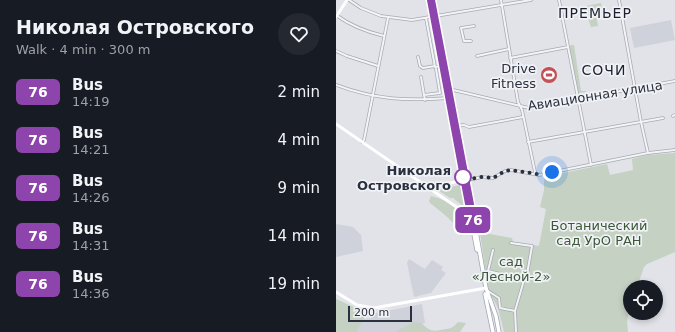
<!DOCTYPE html>
<html lang="en">
<head>
<meta charset="utf-8">
<style>
  :root { --surface:#171b24; --page:#242831; --text:#f1f3f6; --muted:#9ea1a6 }
  body { margin:0; font-family:"DejaVu Sans",sans-serif; background:var(--page); color:var(--text); height:100vh; display:flex; flex-direction:column; font-size:15px; white-space:nowrap }
  * { box-sizing:border-box; margin:0 }
  p { font-size:13px; color:var(--muted) }
  .icon { flex:none; width:22px; height:22px; fill:none; stroke:currentColor; stroke-width:2; stroke-linecap:round; stroke-linejoin:round }
  .map { position:relative; flex:1; overflow:hidden }
  .sheet { display:flex; flex-direction:column; background:var(--surface); width:336px }
  .sheet>* { flex:none }
  .badge { padding:0 8px; border-radius:6px; font-size:14px; line-height:26px }
  .fabs { position:absolute; left:287px; top:280px; display:grid; gap:8px }
  .fabs a { display:grid; place-items:center; width:40px; height:40px; border-radius:50%; background:var(--surface); box-shadow:0 2px 6px #0003; font-size:20px }
  .scale { position:absolute; left:12px; bottom:10px; width:64px; box-sizing:border-box; padding-left:4px; border:2px solid #2b303e; border-top:0; font-size:11px; line-height:14px; white-space:nowrap; color:#2b303e; -webkit-text-stroke:3px #f0f2f6; paint-order:stroke }
  .you { position:absolute; width:20px; height:20px; margin:-10px; border:3px solid #fff; border-radius:50%; background:#1a73e8; box-shadow:0 0 0 6px #1a73e833 }
  .map>.badge { position:absolute; translate:-50% -50%; box-shadow:0 0 0 2px #fff }
  .round { display:grid; place-items:center; flex:none; width:42px; height:42px; border-radius:21px; background:var(--page) }
  .head { display:flex; align-items:center; justify-content:space-between; height:68px; padding:0 16px }
  h1 { font-size:19px; font-weight:700; line-height:30px }
  ul { padding:0; list-style:none }
  li { display:flex; align-items:center; gap:12px; height:48px; padding:0 16px }
  li div { flex:1 }
  li b { display:block; font-size:15px }
  li em { font-style:normal }
  li .badge { min-width:44px; font-weight:700; text-align:center }
  main { display:flex; flex:1; min-height:0 }
  .map>svg:first-child { display:block }
  .built { fill:#cfd2da }
  .green { fill:#c5d1c2 }
  .lines { fill:none; stroke-linecap:round; stroke-linejoin:round }
  .street-casing { stroke:#a7aab2; stroke-width:3.5 }
  .primary-casing { stroke:#a1a6b3; stroke-width:5 }
  .street { stroke:#f3f4f7; stroke-width:2 }
  .secondary { stroke:#fff; stroke-width:3 }
  .primary { stroke:#fff; stroke-width:3.5 }
  .line-casing { stroke:#fff; stroke-width:9 }
  .line { stroke:#8e44ad; stroke-width:6 }
  .walk { stroke:#2b303e; stroke-width:4; stroke-dasharray:0 7.2 }
  .stop-dot { fill:#fff; stroke:#8e44ad; stroke-width:2 }
  .labels { text-anchor:middle; stroke-width:3.5; stroke-linejoin:round; paint-order:stroke }
  .poi-label { font-size:13px; fill:#2b303e; stroke:#f0f2f6; text-anchor:end }
  .street-label { font-size:13px; fill:#2b303e; stroke:#f0f2f6 }
  .stop-label { font-size:13px; font-weight:bold; fill:#2b303e; stroke:#f0f2f6; text-anchor:end }
  .park-label { font-size:13px; fill:#3c5839; stroke:#f0f2f6 }
  .neighbourhood-label { font-size:14px; letter-spacing:1px; fill:#1d212f; stroke:#f0f2f6 }
</style>
</head>
<body>
<main>
<section class="sheet">
<div class="head"><div><h1>Николая Островского</h1><p>Walk · 4 min · 300 m</p></div><a class="round"><svg class="icon" aria-label="heart" viewBox="0 0 24 24"><path d="M12 20l-8-8c-3-5 5-10 8-4 3-6 11-1 8 4z"/></svg></a></div>
<ul>
<li><span class="badge" style="background:#8e44ad;color:#fff">76</span><div><b>Bus</b><p>14:19</p></div><em>2 min</em></li>
<li><span class="badge" style="background:#8e44ad;color:#fff">76</span><div><b>Bus</b><p>14:21</p></div><em>4 min</em></li>
<li><span class="badge" style="background:#8e44ad;color:#fff">76</span><div><b>Bus</b><p>14:26</p></div><em>9 min</em></li>
<li><span class="badge" style="background:#8e44ad;color:#fff">76</span><div><b>Bus</b><p>14:31</p></div><em>14 min</em></li>
<li><span class="badge" style="background:#8e44ad;color:#fff">76</span><div><b>Bus</b><p>14:36</p></div><em>19 min</em></li>
</ul>
</section>
<div class="map">
<svg width="339" height="332" viewBox="0 0 339 332">
  <rect width="100%" height="100%" fill="#e1e3e8"/>
  <path class="built" d="M 335,20 L 339,40 L 298,48 L 294,28 Z
    M 0,224 L 17,227 L 25,235 L 27,251 L 0,257 Z
    M 73,259 L 89,269 L 96,260 L 107,267 L 105,270 L 110,273 L 95,293 L 78,297 L 71,263 Z
    M 86,304 L 89,323 L 60,332 L 21,332 L 28,319 L 35,318 L 35,314 Z"/>
  <path class="green" d="M 265,3 L 266,8 L 265,8 L 265,11 L 267,11 L 267,13 L 260,15 L 262,26 L 255,27 L 251,15 L 252,14 L 252,10 L 250,10 L 249,7 L 250,6 Z
    M 236,45 L 238,45 L 245,91 L 250,91 L 250,92 L 242,93 L 233,46 Z
    M 339,153 L 339,252 L 311,264 L 308,267 L 301,287 L 294,287 L 294,307 L 291,321 L 292,332 L 168,332 L 162,308 L 152,290 L 144,232 L 176,238 L 177,242 L 203,246 L 210,209 L 204,207 L 208,190 L 208,177 L 271,164 L 274,175 L 297,170 L 296,159 L 312,155 Z
    M 124,185 L 129,208 L 117,198 L 114,198 L 102,190 Z
    M 95,196 C 107,199 127,208 131,220 C 133,225 133,230 134,236 L 132,233 L 126,234 L 125,237 C 121,222 106,213 94,203 L 93,201 Z
    M 0,299 L 31,313 L 21,332 L 0,332 Z
    M 77,322 L 85,323 C 93,330 95,332 105,330 C 115,328 116,329 122,322 L 130,323 L 124,332 L 59,332 Z"/>
  <g class="lines">
    <g class="street-casing">
      <path id="street" d="M 13,0 L 25,8 L 45,16 L 76,20 L 195,0
        M 165,0 L 182,102 L 186,110 L 199,172 L 198,174
        M 223,0 L 255,165
        M 283,0 L 305,122 L 312,153
        M 0,15 C 15,26 31,32 48,36
        M 90,18 L 99,67 L 106,66
        M 135,41 L 128,41 L 125,28 L 138,26
        M 0,51 L 11,56 L 42,66
        M 141,56 L 173,49
        M 82,57 L 84,66 L 87,68 L 99,66
        M 174,58 L 232,47
        M 85,77 L 88,95
        M 0,85 C 40,100 71,101 113,98
        M 113,89 L 193,108 L 339,81
        M 89,100 L 88,95 L 104,93 L 100,69
        M 337,116 L 339,115
        M 119,126 L 128,125 L 133,127 L 187,117
        M 26,142 L 28,140 L 52,18
        M 192,142 L 327,118
        M 132,180 L 146,177 L 157,178 L 169,171 L 175,170 L 203,175 L 312,153 L 339,150
        M 157,250 L 152,271 L 190,280 L 196,246 L 175,243
        M 152,291 L 163,298 L 164,308 L 179,311
        M 180,332 L 179,311 L 188,280"/>
    </g>
    <g class="primary-casing">
      <path id="primary" d="M 94,0 L 97,19
        M 96,0 L 123,146 L 128,163 L 150,288 L 160,316 L 163,332
        M 110,88 L 118,133
        M 121,145 L 141,250
        M 149,294 L 157,332"/>
    </g>
    <use href="#street" class="street"/>
    <path class="secondary" d="M 0,17 L 11,0
      M 0,124 L 119,206 L 131,214 L 135,219
      M 93,188 L 127,180
      M 0,292 L 21,305 L 38,308 L 150,288"/>
    <use href="#primary" class="primary"/>
  </g>
  <g class="lines">
    <g class="line-casing">
      <path id="line" d="M 94,0 L 135,220 L 138,220 L 96,0"/>
    </g>
    <use href="#line" class="line"/>
    <path class="walk" d="M 127,177 L 127,180 L 146,177 L 157,178 L 169,171 L 175,170 L 201,174 L 216,172"/>
  </g>
  <defs>
    <g id="stadium-disc" transform="scale(0.9)"><circle r="9.5" fill="#c25156" stroke="#f0f2f6"/><path d="M0-5a6.5 5 0 1 0 0 10a6.5 5 0 1 0 0-10ZM-3.5-1.8h7v3.6h-7Z" fill="#fff"/></g>
  </defs>
  <g fill-rule="evenodd">
    <use href="#stadium-disc" x="213" y="75"/>
  </g>
  <circle class="stop-dot" cx="127" cy="177" r="8"/>
  <g class="labels">
    <g class="poi-label">
      <text x="200" y="73">Drive<tspan x="200" dy="15">Fitness</tspan></text>
    </g>
    <g class="street-label">
      <text transform="translate(259 95) rotate(-9)" y="5">Авиационная улица</text>
    </g>
    <g class="stop-label">
      <text x="115" y="175">Николая<tspan x="115" dy="15">Островского</tspan></text>
    </g>
    <g class="park-label">
      <text x="263" y="230">Ботанический<tspan x="263" dy="15">сад УрО РАН</tspan></text>
      <text x="175" y="266">сад<tspan x="175" dy="15">«Лесной-2»</tspan></text>
    </g>
    <g class="neighbourhood-label">
      <text x="259" y="18">ПРЕМЬЕР</text>
      <text x="268" y="75">СОЧИ</text>
    </g>
  </g>
</svg>
<div class="fabs">
<a><svg class="icon" aria-label="locate" viewBox="0 0 24 24"><circle cx="12" cy="12" r="6"/><path d="M12 2v4M12 18v4M2 12h4M18 12h4"/></svg></a>
</div>
<div class="scale">200 m</div>
<div class="you" style="left:216px;top:172px"></div>
<b class="badge" style="left:137px;top:220px;background:#8e44ad;color:#fff">76</b>
</div>
</main>
</body>
</html>
